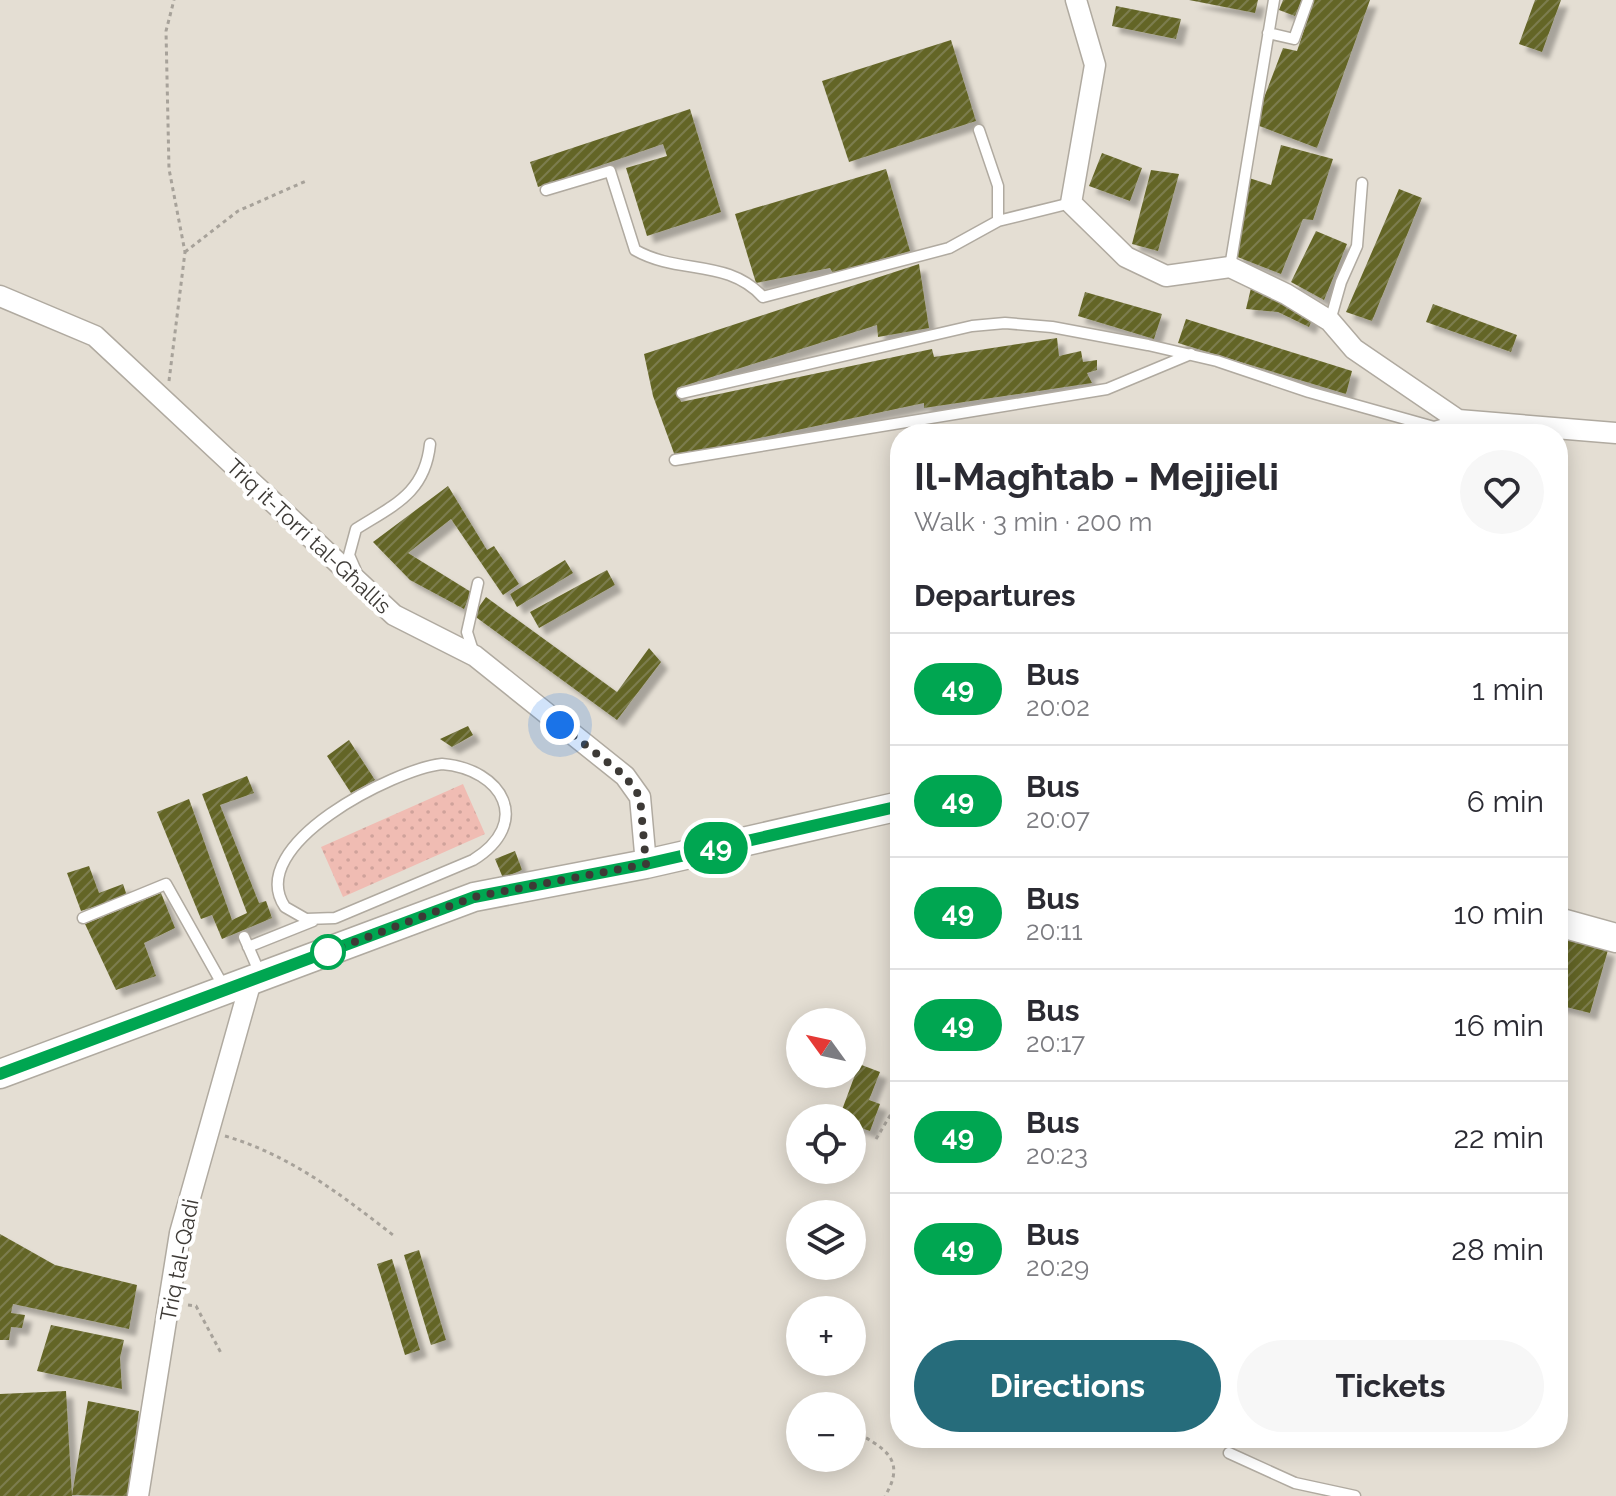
<!DOCTYPE html>
<html lang="en">
<head>
<meta charset="utf-8">
<style>
  :root { --surface:#fff; --page:#f7f7f7; --text:#2b2b33; --muted:#7c7c81; --line:#e1e1e2; --accent:#266c7b }
  body { margin:0; font-family:Raleway,sans-serif; background:var(--page); color:var(--text); height:100vh; display:flex; flex-direction:column; font-size:30px; white-space:nowrap }
  * { box-sizing:border-box; margin:0 }
  p { font-size:26px; color:var(--muted) }
  .icon { flex:none; width:44px; height:44px; fill:none; stroke:currentColor; stroke-width:2; stroke-linecap:round; stroke-linejoin:round }
  .map { position:relative; flex:1; overflow:hidden }
  .drawer { position:absolute; left:890px; top:424px; width:678px; height:1024px; display:flex; flex-direction:column; background:var(--surface); border-radius:32px; box-shadow:0 4px 20px #0003 }
  .drawer>* { flex:none }
  .badge { padding:0 16px; border-radius:26px; font-size:28px; line-height:52px }
  .needle { width:52px; rotate:303deg }
  .buttons { position:absolute; left:786px; top:1008px; display:grid; gap:16px }
  .buttons a { display:grid; place-items:center; width:80px; height:80px; border-radius:50%; background:var(--surface); box-shadow:0 4px 20px #0003; font-size:40px }
  .you { position:absolute; width:40px; height:40px; margin:-20px; border:6px solid #fff; border-radius:50%; background:#1a73e8; box-shadow:0 0 0 12px #1a73e833 }
  .map>.badge { position:absolute; translate:-50% -50%; box-shadow:0 0 0 4px #fff }
  h2 { padding:0 24px; font-size:30px; line-height:72px }
  .round { display:grid; place-items:center; flex:none; width:84px; height:84px; border-radius:42px; background:var(--page) }
  .overview { display:flex; align-items:center; justify-content:space-between; height:136px; padding:0 24px }
  h1 { font-size:38px; font-weight:700; line-height:60px }
  .primary-button { display:flex; gap:16px; margin-top:auto; padding:16px 24px }
  .primary-button a { flex:1; height:92px; border-radius:48px; background:var(--accent); color:#fff; font-size:32px; font-weight:700; line-height:92px; text-align:center }
  .primary-button a+a { background:var(--page); color:var(--text) }
  ul { padding:0; list-style:none }
  li { display:flex; align-items:center; gap:24px; height:112px; padding:0 24px; border-top:2px solid var(--line) }
  li div { flex:1 }
  li b { display:block; font-size:30px }
  li em { font-style:normal }
  li .badge { min-width:88px; font-weight:700; text-align:center }
  .map>svg:first-child { display:block }
  .grass { fill:url(#grass-dots) }
  .building { fill:url(#building-hatch); filter:url(#shadow) }
  .lines { fill:none; stroke-linecap:round; stroke-linejoin:round }
  .lane-casing { stroke:#b0aaa0; stroke-width:13 }
  .street-casing { stroke:#b0aaa0; stroke-width:23 }
  .secondary-casing { stroke:#b0aaa0; stroke-width:31 }
  .path { stroke:#a7a29a; stroke-width:3; stroke-dasharray:4 4; stroke-linecap:butt }
  .lane { stroke:#fff; stroke-width:10 }
  .street { stroke:#fff; stroke-width:20 }
  .secondary { stroke:#fff; stroke-width:28 }
  .line-casing { stroke:#fff; stroke-width:18 }
  .line { stroke:#00a651; stroke-width:12 }
  .walk { stroke:#3d3a36; stroke-width:8; stroke-dasharray:0 14.4 }
  .stop-dot { fill:#fff; stroke:#00a651; stroke-width:4 }
  .labels { text-anchor:middle; stroke-width:8; stroke-linejoin:round; paint-order:stroke }
  .street-label { font-size:22px; fill:#3d3a36; stroke:#fff }
</style>
</head>
<body>
<div class="map">
<svg width="1616" height="1496" viewBox="0 0 1616 1496">
  <defs>
    <pattern id="grass-dots" width="8" height="8" patternUnits="userSpaceOnUse" patternTransform="scale(2)"><rect width="8" height="8" fill="#f0bcb3"/><path d="M2 2h.1M6 6h.1" fill="none" stroke="#cfa29b" stroke-width="1.8" stroke-linecap="round"/></pattern>
    <pattern id="building-hatch" width="6" height="6" patternUnits="userSpaceOnUse" patternTransform="scale(2)"><rect width="6" height="6" fill="#646528"/><path d="M-1 1l2-2M0 6l6-6M5 7l2-2" fill="none" stroke="#7c7d4f"/></pattern>
    <filter id="shadow"><feDropShadow dx="7" dy="7" stdDeviation="2" flood-color="#0004"/></filter>
  </defs>
  <rect width="100%" height="100%" fill="#e4ded3"/>
  <path class="grass" d="M 463,784 L 485,834 L 343,897 L 321,847 Z"/>
  <path class="building" d="M 1189,0 L 1258,0 L 1255,13 Z
    M 1283,0 L 1302,0 L 1295,16 L 1279,10 Z
    M 1314,0 L 1370,0 L 1317,148 L 1254,124 L 1283,48 L 1297,51 Z
    M 1535,0 L 1561,0 L 1542,52 L 1519,44 Z
    M 1116,6 L 1181,19 L 1176,39 L 1112,26 Z
    M 951,40 L 976,121 L 849,162 L 822,81 Z
    M 690,109 L 721,212 L 647,236 L 626,168 L 667,156 L 663,144 L 538,187 L 530,162 Z
    M 1281,145 L 1333,159 L 1313,220 L 1303,219 L 1281,274 L 1235,256 L 1249,178 L 1271,185 Z
    M 1102,153 L 1142,168 L 1130,201 L 1089,186 Z
    M 886,169 L 910,251 L 833,273 L 830,268 L 756,283 L 735,214 Z
    M 1151,170 L 1179,174 L 1158,251 L 1132,244 Z
    M 1399,189 L 1422,198 L 1372,321 L 1346,312 Z
    M 1316,231 L 1347,244 L 1324,300 L 1291,282 Z
    M 919,264 L 929,328 L 878,337 L 877,325 L 677,388 L 681,402 L 932,349 L 934,357 L 1057,338 L 1059,356 L 1081,351 L 1083,362 L 1097,360 L 1097,370 L 1087,373 L 1092,383 L 924,408 L 924,403 L 675,456 L 653,396 L 644,354 Z
    M 1251,288 L 1313,317 L 1309,327 L 1278,312 L 1246,309 Z
    M 1085,292 L 1162,314 L 1154,339 L 1078,316 Z
    M 1433,304 L 1517,335 L 1511,352 L 1426,322 Z
    M 1186,319 L 1352,371 L 1346,394 L 1178,343 Z
    M 448,486 L 487,550 L 494,546 L 519,584 L 503,595 L 451,519 L 408,553 L 471,592 L 464,609 L 410,580 L 373,542 Z
    M 565,560 L 573,573 L 517,607 L 510,594 Z
    M 607,570 L 615,585 L 539,628 L 530,612 Z
    M 486,597 L 617,692 L 649,648 L 661,662 L 617,720 L 473,615 Z
    M 468,726 L 473,735 L 452,747 L 440,739 Z
    M 349,740 L 375,780 L 351,793 L 327,756 Z
    M 247,776 L 254,793 L 220,805 L 259,903 L 266,901 L 272,918 L 222,939 L 212,915 L 201,919 L 157,812 L 189,799 L 232,920 L 247,913 L 202,794 Z
    M 515,851 L 522,870 L 503,878 L 495,859 Z
    M 89,866 L 99,893 L 123,884 L 127,896 L 81,911 L 67,873 Z
    M 161,893 L 175,928 L 144,943 L 156,976 L 116,990 L 85,924 Z
    M 1565,936 L 1608,950 L 1590,1013 L 1558,1005 L 1558,962 Z
    M 859,1064 L 880,1072 L 869,1100 L 880,1104 L 870,1131 L 852,1125 L 852,1118 L 839,1118 Z
    M 0,1234 L 55,1265 L 137,1285 L 129,1329 L 13,1304 L 11,1313 L 25,1315 L 22,1328 L 11,1327 L 9,1340 L 0,1340 Z
    M 419,1250 L 446,1340 L 431,1345 L 404,1255 Z
    M 392,1259 L 420,1350 L 405,1355 L 377,1264 Z
    M 51,1325 L 124,1340 L 120,1358 L 122,1389 L 37,1371 Z
    M 66,1391 L 72,1496 L 0,1496 L 0,1394 Z
    M 88,1401 L 139,1411 L 127,1496 L 72,1495 Z"/>
  <g class="lines">
    <g class="lane-casing">
      <path id="lane" d="M 1268,33 L 1294,39 L 1308,0
        M 979,130 L 998,186 L 998,221
        M 546,190 L 610,171 L 635,250 C 679,275 727,258 763,297 L 949,248 L 998,221 L 1071,203
        M 1230,267 L 1274,0
        M 1330,321 L 1341,282 L 1357,246 L 1362,183
        M 682,393 L 972,326 L 1005,323 L 1052,327 L 1148,345 L 1217,361 L 1309,392 L 1434,427 L 1458,420
        M 675,460 L 1107,389 L 1191,354
        M 356,571 L 349,555 L 356,529 C 394,505 425,493 430,444
        M 474,654 L 467,632 L 478,583
        M 442,764 C 503,769 533,823 473,860 L 335,918 L 306,919 L 285,907 C 243,845 395,769 442,764 Z
        M 83,918 L 166,884 L 225,989
        M 244,937 L 261,976
        M 248,947 L 313,921
        M 1229,1453 L 1295,1483 L 1355,1496"/>
    </g>
    <g class="street-casing">
      <path id="street" d="M 1076,0 L 1095,65 L 1071,203 L 1126,257 L 1166,276 L 1230,267 L 1286,294 L 1330,321 L 1354,349 L 1458,420 L 1616,433
        M 0,296 L 95,336 L 394,615 L 475,656 L 625,776 L 640,797 L 646,864
        M 138,1496 L 180,1233 L 251,981"/>
    </g>
    <g class="secondary-casing">
      <path id="secondary" d="M 1558,922 L 1616,938
        M 0,1074 L 474,897 L 646,864 L 900,806"/>
    </g>
    <path class="path" d="M 185,252 L 238,211 L 306,181
      M 169,381 L 185,252 L 169,169 L 166,31 L 174,0
      M 225,1136 C 290,1155 340,1194 393,1235
      M 876,1139 L 900,1099
      M 188,1305 L 196,1306 L 221,1353
      M 852,1430 C 882,1447 908,1458 885,1496"/>
    <use href="#lane" class="lane"/>
    <use href="#street" class="street"/>
    <use href="#secondary" class="secondary"/>
  </g>
  <g class="lines">
    <g class="line-casing">
      <path id="line" d="M 0,1074 L 474,897 L 646,864 L 900,806"/>
    </g>
    <use href="#line" class="line"/>
    <path class="walk" d="M 328,952 L 474,897 L 646,864 L 640,797 L 625,776 L 560,725"/>
  </g>
  <circle class="stop-dot" cx="328" cy="952" r="16"/>
  <g class="labels">
    <g class="street-label">
      <text transform="translate(309 536) rotate(43)" y="8">Triq it-Torri tal-Għallis</text>
      <text transform="translate(179 1260) rotate(-79)" y="8">Triq tal-Qadi</text>
    </g>
  </g>
</svg>
<div class="buttons">
<a><svg class="needle" viewBox="-14 -14 28 28"><path d="M0-13l5 13h-10z" fill="#e53935"/><path d="M0 13l5-13h-10z" fill="#7c7c81"/></svg></a>
<a><svg class="icon" aria-label="locate" viewBox="0 0 24 24"><circle cx="12" cy="12" r="6"/><path d="M12 2v4M12 18v4M2 12h4M18 12h4"/></svg></a>
<a><svg class="icon" aria-label="layers" viewBox="0 0 24 24"><path d="M12 4l9 5-9 5-9-5zM3 14l9 5 9-5"/></svg></a>
<a>+</a>
<a>−</a>
</div>
<div class="you" style="left:560px;top:725px"></div>
<b class="badge" style="left:716px;top:848px;background:#00a651;color:#fff">49</b>
<section class="drawer">
<div class="overview"><div><h1>Il-Magħtab - Mejjieli</h1><p>Walk · 3 min · 200 m</p></div><a class="round"><svg class="icon" aria-label="heart" viewBox="0 0 24 24"><path d="M12 20l-8-8c-3-5 5-10 8-4 3-6 11-1 8 4z"/></svg></a></div>
<h2>Departures</h2>
<ul>
<li><span class="badge" style="background:#00a651;color:#fff">49</span><div><b>Bus</b><p>20:02</p></div><em>1 min</em></li>
<li><span class="badge" style="background:#00a651;color:#fff">49</span><div><b>Bus</b><p>20:07</p></div><em>6 min</em></li>
<li><span class="badge" style="background:#00a651;color:#fff">49</span><div><b>Bus</b><p>20:11</p></div><em>10 min</em></li>
<li><span class="badge" style="background:#00a651;color:#fff">49</span><div><b>Bus</b><p>20:17</p></div><em>16 min</em></li>
<li><span class="badge" style="background:#00a651;color:#fff">49</span><div><b>Bus</b><p>20:23</p></div><em>22 min</em></li>
<li><span class="badge" style="background:#00a651;color:#fff">49</span><div><b>Bus</b><p>20:29</p></div><em>28 min</em></li>
</ul>
<div class="primary-button"><a>Directions</a><a>Tickets</a></div>
</section>
</div>
</body>
</html>
